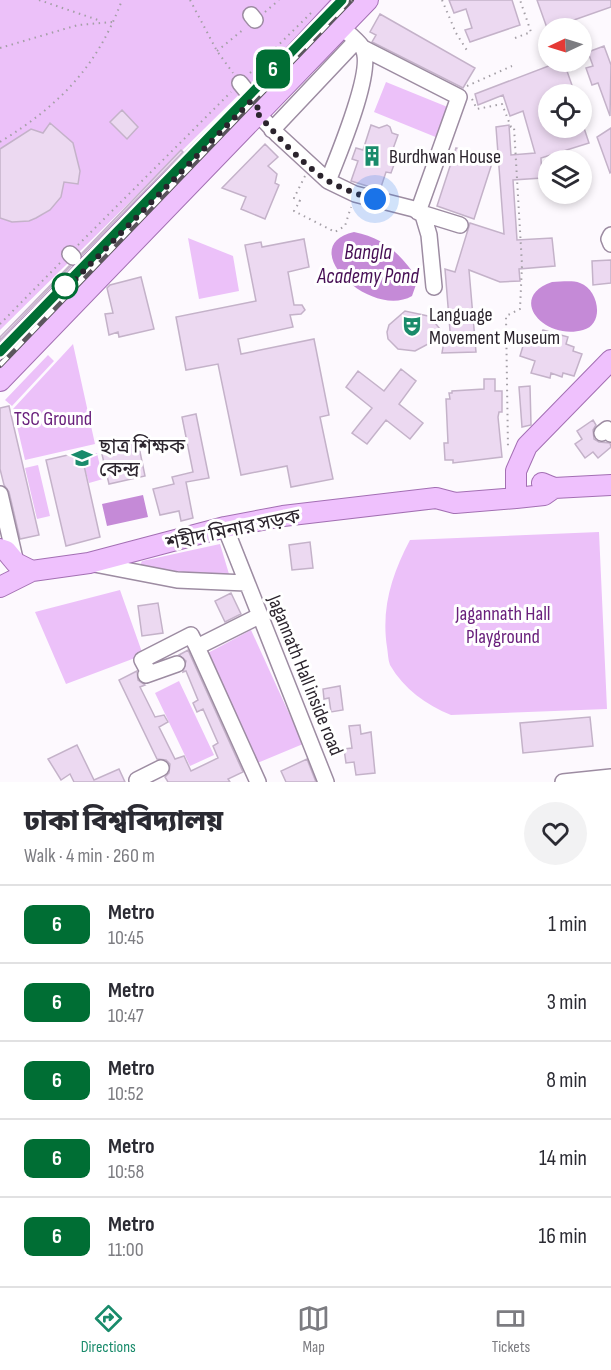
<!DOCTYPE html>
<html lang="en">
<head>
<meta charset="utf-8">
<style>
  :root { --surface:#fff; --page:#f2f2f3; --text:#2b2b33; --muted:#7c7c81; --line:#e1e1e2; --accent:#198b6b }
  body { margin:0; font-family:"Sofia Sans Condensed","Noto Sans Bengali",sans-serif; background:var(--page); color:var(--text); height:100vh; display:flex; flex-direction:column; font-size:22px; white-space:nowrap }
  * { box-sizing:border-box; margin:0 }
  p { font-size:20px; color:var(--muted) }
  .icon { flex:none; width:33px; height:33px; fill:none; stroke:currentColor; stroke-width:2; stroke-linecap:round; stroke-linejoin:round }
  .map { position:relative; height:782px; overflow:hidden }
  .sheet { display:flex; flex-direction:column; background:var(--surface); flex:1 }
  .sheet>* { flex:none }
  .badge { padding:0 12px; border-radius:9px; font-size:21px; line-height:39px }
  .needle { width:39px; rotate:266deg }
  .buttons { position:absolute; left:538px; top:18px; display:grid; gap:12px }
  .buttons a { display:grid; place-items:center; width:54px; height:54px; border-radius:50%; background:var(--surface); box-shadow:0 3px 9px #0003; font-size:30px }
  .you { position:absolute; width:30px; height:30px; margin:-15px; border:4px solid #fff; border-radius:50%; background:#1a73e8; box-shadow:0 0 0 9px #1a73e833 }
  .map>.badge { position:absolute; translate:-50% -50%; box-shadow:0 0 0 3px #fff }
  .round { display:grid; place-items:center; flex:none; width:63px; height:63px; border-radius:32px; background:var(--page) }
  .overview { display:flex; align-items:center; justify-content:space-between; height:102px; padding:0 24px }
  h1 { font-size:28px; font-weight:800; line-height:45px }
  ul { padding:0; list-style:none }
  li { display:flex; align-items:center; gap:18px; height:78px; padding:0 24px; border-top:2px solid var(--line) }
  li div { flex:1 }
  li b { display:block; font-size:22px }
  li em { font-style:normal }
  li .badge { min-width:66px; font-weight:700; text-align:center }
  .dock { display:flex; justify-content:space-around; align-items:center; height:84px; border-top:2px solid var(--line); background:var(--surface); font-size:16px; color:var(--muted) }
  .dock a { display:grid; justify-items:center; gap:3px }
  .dock .selected { color:var(--accent) }
  .map>svg:first-child { display:block }
  .green { fill:#ecc1f9 }
  .water { fill:#c58ad7 }
  .building { fill:#ecd9f1; stroke:#c4b2c9; stroke-width:1.5 }
  .lines { fill:none; stroke-linecap:round; stroke-linejoin:round }
  .minor-casing { stroke:#9d8ca2; stroke-width:18 }
  .major-casing { stroke:#a36fb3; stroke-width:22 }
  .path { stroke:#a49fa6; stroke-width:2; stroke-dasharray:1.5 4.5; stroke-linecap:butt }
  .minor { stroke:#fff; stroke-width:15 }
  .major { stroke:#efc1fd; stroke-width:20 }
  .rail-casing { stroke:#5b555d; stroke-width:6 }
  .rail { stroke:#fff; stroke-width:4; stroke-dasharray:11; stroke-linecap:butt }
  .line-casing { stroke:#fff; stroke-width:14 }
  .line { stroke:#006e34; stroke-width:9 }
  .walk { stroke:#2b242d; stroke-width:6; stroke-dasharray:0 10.8 }
  .stop-dot { fill:#fff; stroke:#006e34; stroke-width:3 }
  .labels { text-anchor:middle; stroke-width:6; stroke-linejoin:round; paint-order:stroke }
  .poi-label { font-size:20px; fill:#2b242d; stroke:#fff; text-anchor:start }
  .park-label { font-size:20px; fill:#69207c; stroke:#fff }
  .street-label { font-size:20px; fill:#2b242d; stroke:#fff }
  .water-label { font-size:21px; font-style:italic; fill:#460e54; stroke:#fff }
</style>
</head>
<body>
<div class="map">
<svg width="611" height="782" viewBox="0 0 611 782">
  <rect width="100%" height="100%" fill="#fdf9fe"/>
  <path class="green" d="M 0,0 L 335,0 L 0,330 Z
    M 386,82 L 450,108 L 438,138 L 374,112 Z
    M 188,238 L 233,256 L 239,291 L 199,299 Z
    M 73,344 L 95,444 L 25,460 L 13,409 Z
    M 48,355 L 54,361 L 12,406 L 5,400 Z
    M 97,453 L 103,479 L 89,483 L 82,457 Z
    M 38,465 L 50,516 L 37,519 L 25,468 Z
    M 599,532 L 607,709 L 451,715 C 426,705 404,689 390,665 C 388,660 388,653 387,647 C 381,608 392,574 410,540 Z
    M 220,544 L 229,574 L 157,571 L 139,567 L 142,561 Z
    M 120,590 L 143,655 L 66,684 L 35,612 Z
    M 251,630 L 303,744 L 255,764 L 206,654 Z
    M 179,681 L 214,755 L 190,766 L 155,693 Z"/>
  <path class="water" d="M 354,232 C 385,238 400,254 418,279 L 412,296 C 371,320 293,246 354,232 Z
    M 552,282 C 561,282 572,280 580,283 C 599,290 605,324 583,330 C 545,341 506,298 552,282 Z
    M 143,495 L 148,517 L 107,526 L 102,504 Z"/>
  <path class="building" d="M 449,0 L 512,0 L 520,25 L 470,42 L 465,30 L 472,28 L 466,9 L 454,13 Z
    M 537,0 L 611,0 L 611,7 L 571,21 L 572,24 L 561,28 L 547,28 Z
    M 380,14 L 475,68 L 463,88 L 372,42 L 376,35 L 370,32 Z
    M 604,46 L 611,65 L 610,116 L 598,83 L 592,85 L 586,68 L 593,66 L 588,52 Z
    M 559,62 L 568,62 L 572,70 L 567,71 L 575,94 L 549,94 L 549,102 L 542,105 L 549,128 L 584,128 L 589,143 L 541,158 L 542,178 L 513,180 L 517,240 L 552,238 L 555,266 L 519,269 L 520,281 L 500,282 L 469,270 L 476,352 L 442,353 L 445,335 L 415,351 L 398,349 L 388,339 L 387,332 L 389,325 L 405,311 L 428,316 L 432,319 L 451,343 L 445,269 L 455,272 L 470,223 L 504,234 L 496,127 L 509,125 L 511,155 L 535,153 L 523,111 L 510,116 L 503,95 L 478,105 L 475,94 Z
    M 122,110 L 138,127 L 127,139 L 110,122 Z
    M 50,123 L 73,143 L 80,171 L 78,184 L 64,182 L 61,197 L 50,210 L 36,218 L 29,221 L 12,222 L 0,218 L 0,149 L 31,129 L 43,133 Z
    M 371,125 L 379,128 L 387,125 L 390,127 L 392,133 L 398,135 L 389,160 L 395,162 L 391,173 L 386,172 L 380,190 L 351,181 L 358,161 L 352,159 L 356,148 L 363,150 Z
    M 611,128 L 611,172 L 610,173 L 597,137 Z
    M 265,144 L 278,157 L 268,166 L 277,174 L 275,183 L 279,185 L 265,219 L 241,209 L 246,197 L 222,188 Z
    M 456,148 L 494,157 L 474,219 L 437,206 Z
    M 181,150 L 183,152 L 82,255 L 82,253 Z
    M 304,239 L 309,267 L 288,272 L 294,305 L 302,305 L 305,310 L 301,314 L 290,315 L 293,327 L 238,339 L 241,354 L 314,339 L 329,415 L 320,417 L 333,479 L 291,487 L 287,466 L 241,475 L 218,364 L 186,370 L 176,317 L 256,301 L 245,245 L 261,242 L 262,247 Z
    M 611,260 L 611,283 L 593,285 L 592,261 Z
    M 69,266 L 71,266 L 0,340 L 0,337 Z
    M 141,277 L 154,329 L 119,337 L 118,332 L 109,335 L 105,314 L 113,313 L 107,288 L 110,285 Z
    M 543,330 L 568,337 L 566,344 L 574,347 L 573,351 L 582,354 L 574,376 L 563,373 L 562,377 L 551,373 L 550,378 L 531,373 L 535,361 L 520,356 L 526,336 L 539,340 Z
    M 401,369 L 416,381 L 399,404 L 423,423 L 410,439 L 386,420 L 367,444 L 352,433 L 372,408 L 346,387 L 358,371 L 384,391 Z
    M 484,379 L 495,379 L 495,391 L 502,391 L 502,412 L 499,412 L 498,417 L 502,457 L 453,463 L 453,460 L 445,460 L 444,443 L 448,443 L 446,399 L 450,399 L 449,393 L 452,393 L 452,391 L 484,389 Z
    M 530,386 L 531,425 L 522,427 L 519,387 Z
    M 9,406 L 39,535 L 20,539 L 9,492 L 4,485 L 0,469 L 0,408 Z
    M 196,414 L 209,478 L 186,482 L 193,518 L 181,521 L 179,511 L 160,515 L 153,489 L 174,484 L 172,477 L 193,472 L 182,417 Z
    M 593,420 L 596,425 L 593,430 L 594,439 L 599,442 L 610,443 L 611,447 L 598,458 L 593,452 L 585,458 L 575,444 L 582,439 L 577,431 Z
    M 138,442 L 145,476 L 109,484 L 101,450 Z
    M 81,452 L 100,537 L 66,546 L 46,460 Z
    M 310,542 L 313,568 L 292,570 L 289,545 Z
    M 231,593 L 241,614 L 225,622 L 215,601 Z
    M 158,603 L 163,633 L 142,636 L 138,606 Z
    M 188,650 L 243,772 L 228,779 L 230,782 L 168,782 L 165,777 L 169,773 L 170,764 L 166,760 L 157,759 L 119,680 L 137,671 L 138,680 L 145,685 L 140,687 L 155,717 L 164,715 L 168,722 L 159,727 L 175,759 L 184,756 L 191,771 L 218,758 L 213,746 L 218,743 L 203,709 L 197,712 L 193,703 L 198,700 L 186,671 L 183,672 L 186,661 L 179,655 Z
    M 340,686 L 343,710 L 331,712 L 329,698 L 324,699 L 323,689 Z
    M 590,717 L 593,746 L 523,753 L 520,723 Z
    M 360,725 L 361,734 L 371,732 L 375,773 L 356,775 L 354,762 L 346,763 L 344,749 L 352,748 L 349,726 Z
    M 77,745 L 94,780 L 119,769 L 125,782 L 74,782 L 70,774 L 61,780 L 48,759 Z
    M 307,759 L 316,782 L 286,782 L 281,771 Z"/>
  <g class="lines">
    <g class="minor-casing">
      <path id="minor" d="M 251,15 L 255,20
        M 363,48 L 459,97 L 418,212 L 460,225
        M 240,83 L 253,99
        M 258,114 L 278,135 L 328,181 C 337,158 376,67 362,47 C 357,40 348,33 341,27
        M 272,130 L 356,41
        M 328,181 L 355,194 L 414,209 L 423,215 L 429,235 L 434,287
        M 611,235 L 609,239 L 611,244
        M 70,254 L 73,257
        M 602,433 L 607,429 L 611,434
        M 0,494 L 16,563
        M 225,527 L 326,782
        M 89,563 L 177,580 L 246,583
        M 177,664 L 146,675 L 149,673 L 142,660 L 191,635 L 197,647
        M 138,782 L 137,780 L 161,768
        M 258,782 L 197,647 L 259,616
        M 563,782 L 611,777"/>
    </g>
    <g class="major-casing">
      <path id="major" d="M 0,357 L 154,198 L 253,99 L 345,0
        M 0,381 L 368,0
        M 542,483 L 554,488 L 611,485
        M 516,498 L 516,471 L 527,446 L 611,360
        M 0,549 L 6,551 L 16,563 L 32,571
        M 0,587 L 32,571 L 89,563 L 225,527 L 283,516 L 436,498 L 455,503 L 516,498 L 544,495 L 554,488"/>
    </g>
    <path class="path" d="M 39,0 L 101,21
      M 190,0 L 217,51 L 233,73
      M 442,0 L 456,33 L 468,52
      M 265,12 L 279,0
      M 515,38 L 531,32 L 520,0
      M 0,48 L 78,25 L 113,22
      M 217,51 L 244,29
      M 250,73 L 312,12
      M 467,86 L 512,66
      M 472,99 L 477,109 L 502,104 L 511,127 L 514,127 L 522,265 L 520,309 L 506,316 L 508,449
      M 0,142 C 60,105 97,67 122,0
      M 305,176 L 294,198 L 300,201 L 294,211 L 335,232 L 345,226 L 351,207
      M 78,245 L 231,92
      M 0,324 L 61,262"/>
    <use href="#minor" class="minor"/>
    <use href="#major" class="major"/>
    <g class="rail-casing">
      <path id="rail" d="M 65,285 L 271,71
        M 0,352 L 46,304
        M 0,365 L 351,0"/>
    </g>
    <use href="#rail" class="rail"/>
  </g>
  <g class="lines">
    <g class="line-casing">
      <path id="line" d="M 0,352 L 342,0"/>
    </g>
    <use href="#line" class="line"/>
    <path class="walk" d="M 65,286 L 64,291 L 251,101 L 261,111 L 258,114 C 275,134 308,170 330,182 C 345,190 359,195 375,199"/>
  </g>
  <defs>
    <g id="building-bare" transform="scale(1.62)"><path d="M-4-6H4V6H1V3H-1V6H-4ZM-2.5-4.3h1.7v1.8h-1.7ZM.8-4.3h1.7v1.8H.8ZM-2.5-1h1.7V.8h-1.7ZM.8-1h1.7V.8H.8Z" fill="#198b6b" stroke="#fff" stroke-width="2.5" paint-order="stroke"/></g>
    <g id="theatre-bare" transform="scale(1.62)"><path d="M-5-5.5Q0-4 5-5.5V0Q5 5 0 6Q-5 5-5 0ZM-3.3-2.5H-1v1.5H-3.3ZM1-2.5H3.3v1.5H1ZM-2.8 1Q0 5.5 2.8 1Z" fill="#198b6b" stroke="#fff" stroke-width="2.5" paint-order="stroke"/></g>
    <g id="university-bare" transform="scale(1.62)"><path d="M0-5L7-2L0 1L-7-2ZM-4 1L0 2.5L4 1V4Q0 6-4 4Z" fill="#198b6b" stroke="#fff" stroke-width="2.5" paint-order="stroke"/></g>
  </defs>
  <g fill-rule="evenodd">
    <use href="#building-bare" x="372" y="156"/>
    <use href="#theatre-bare" x="412" y="326"/>
    <use href="#university-bare" x="82" y="458"/>
  </g>
  <circle class="stop-dot" cx="65" cy="286" r="12"/>
  <g class="labels">
    <g class="poi-label">
      <text x="389" y="163">Burdhwan House</text>
      <text x="429" y="321">Language<tspan x="429" dy="23">Movement Museum</tspan></text>
      <text x="99" y="453">ছাত্র শিক্ষক<tspan x="99" dy="23">কেন্দ্র</tspan></text>
    </g>
    <g class="park-label">
      <text x="53" y="425">TSC Ground</text>
      <text x="503" y="620">Jagannath Hall<tspan x="503" dy="23">Playground</tspan></text>
    </g>
    <g class="street-label">
      <text transform="translate(233 529) rotate(-12)" y="7">শহীদ মিনার সড়ক</text>
      <text transform="translate(306 675) rotate(68)" y="7">Jagannath Hall inside road</text>
    </g>
    <g class="water-label">
      <text x="368" y="259">Bangla<tspan x="368" dy="24">Academy Pond</tspan></text>
    </g>
  </g>
</svg>
<div class="buttons">
<a><svg class="needle" viewBox="-14 -14 28 28"><path d="M0-13l5 13h-10z" fill="#e53935"/><path d="M0 13l5-13h-10z" fill="#7c7c81"/></svg></a>
<a><svg class="icon" aria-label="locate" viewBox="0 0 24 24"><circle cx="12" cy="12" r="6"/><path d="M12 2v4M12 18v4M2 12h4M18 12h4"/></svg></a>
<a><svg class="icon" aria-label="layers" viewBox="0 0 24 24"><path d="M12 4l9 5-9 5-9-5zM3 14l9 5 9-5"/></svg></a>
</div>
<div class="you" style="left:375px;top:199px"></div>
<b class="badge" style="left:273px;top:69px;background:#006e34;color:#fff">6</b>
</div>
<section class="sheet">
<div class="overview"><div><h1>ঢাকা বিশ্ববিদ্যালয়</h1><p>Walk · 4 min · 260 m</p></div><a class="round"><svg class="icon" aria-label="heart" viewBox="0 0 24 24"><path d="M12 20l-8-8c-3-5 5-10 8-4 3-6 11-1 8 4z"/></svg></a></div>
<ul>
<li><span class="badge" style="background:#006e34;color:#fff">6</span><div><b>Metro</b><p>10:45</p></div><em>1 min</em></li>
<li><span class="badge" style="background:#006e34;color:#fff">6</span><div><b>Metro</b><p>10:47</p></div><em>3 min</em></li>
<li><span class="badge" style="background:#006e34;color:#fff">6</span><div><b>Metro</b><p>10:52</p></div><em>8 min</em></li>
<li><span class="badge" style="background:#006e34;color:#fff">6</span><div><b>Metro</b><p>10:58</p></div><em>14 min</em></li>
<li><span class="badge" style="background:#006e34;color:#fff">6</span><div><b>Metro</b><p>11:00</p></div><em>16 min</em></li>
</ul>
</section>
<nav class="dock">
<a class="selected"><svg class="icon" aria-label="directions" viewBox="0 0 24 24"><path d="M12 3l9 9-9 9-9-9zM9 14v-3h6M13 9l2 2-2 2"/></svg>Directions</a>
<a><svg class="icon" aria-label="map" viewBox="0 0 24 24"><path d="M3 6l6-2 6 2 6-2v14l-6 2-6-2-6 2zM9 4v14M15 6v14"/></svg>Map</a>
<a><svg class="icon" aria-label="tickets" viewBox="0 0 24 24"><path d="M3 7h18v10H3zM15 7v10"/></svg>Tickets</a>
</nav>
</body>
</html>
